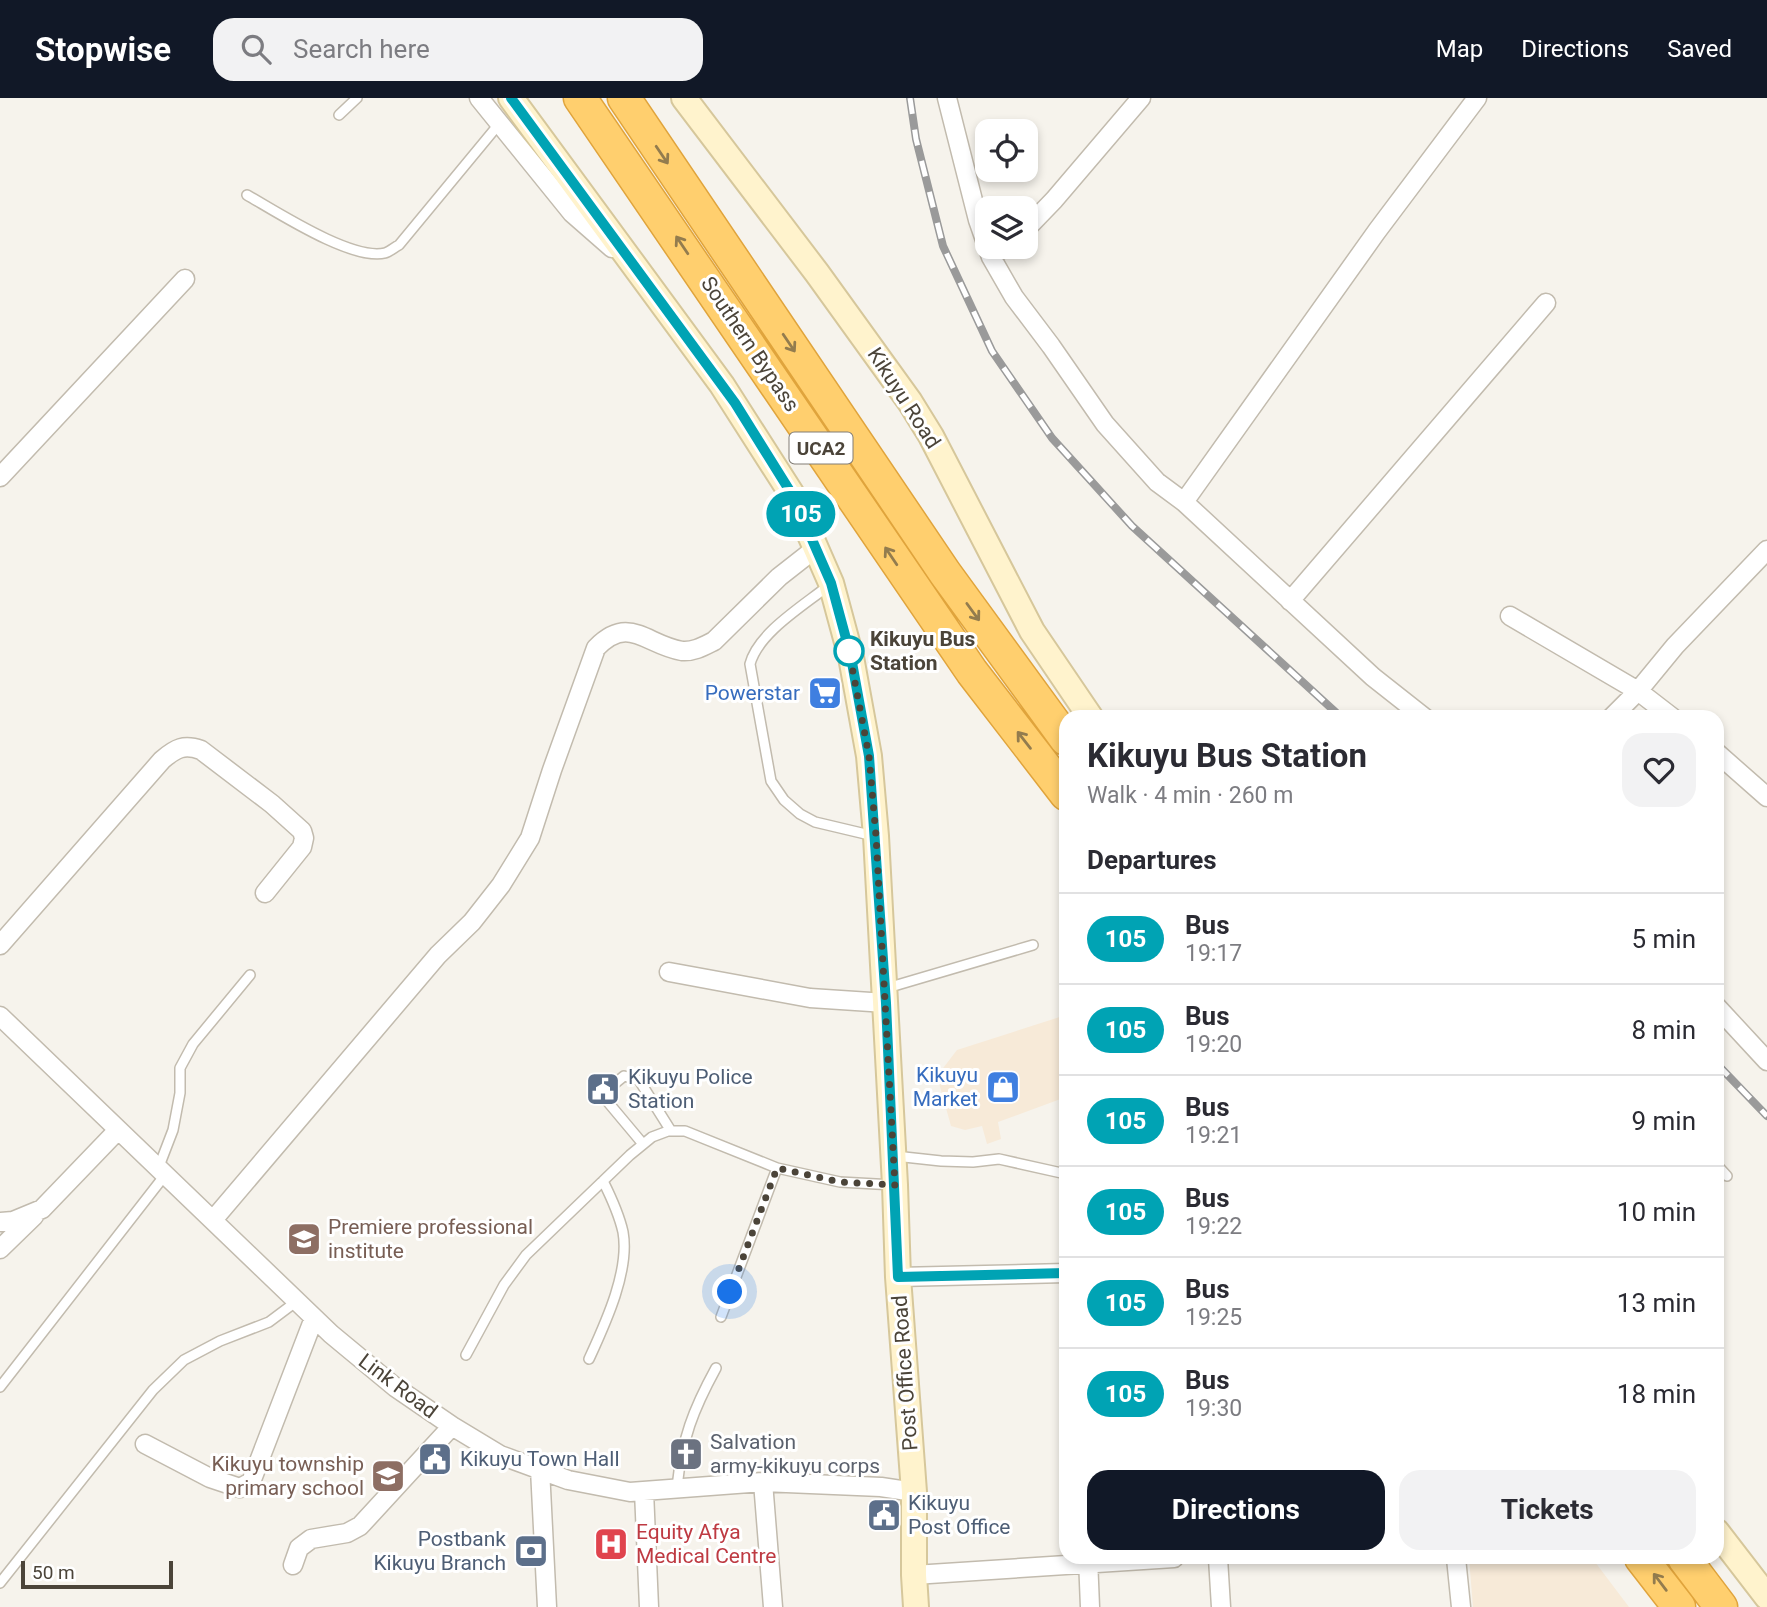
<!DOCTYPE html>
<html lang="en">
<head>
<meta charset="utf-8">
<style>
  :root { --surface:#fff; --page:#f2f2f3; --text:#2b2b33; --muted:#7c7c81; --line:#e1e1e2; --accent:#111827 }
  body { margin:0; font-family:Roboto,sans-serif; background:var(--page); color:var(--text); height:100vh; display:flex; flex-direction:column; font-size:26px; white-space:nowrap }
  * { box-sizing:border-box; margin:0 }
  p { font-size:23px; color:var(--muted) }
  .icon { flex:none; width:38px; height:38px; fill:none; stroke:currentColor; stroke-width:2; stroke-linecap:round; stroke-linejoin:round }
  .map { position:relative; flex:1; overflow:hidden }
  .panel { position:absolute; left:1059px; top:612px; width:665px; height:854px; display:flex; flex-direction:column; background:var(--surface); border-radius:21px; box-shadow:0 4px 10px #0003 }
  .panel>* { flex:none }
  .badge { padding:0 14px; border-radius:23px; font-size:24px; line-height:46px }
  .controls { position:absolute; left:975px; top:21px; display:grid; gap:14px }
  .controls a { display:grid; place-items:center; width:63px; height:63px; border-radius:14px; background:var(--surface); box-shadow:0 4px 10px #0003; font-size:35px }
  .scale { position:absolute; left:21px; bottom:18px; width:152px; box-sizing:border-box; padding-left:7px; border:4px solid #4b4439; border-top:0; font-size:19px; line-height:24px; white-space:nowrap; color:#4b4439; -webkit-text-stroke:5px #fff; paint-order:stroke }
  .you { position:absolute; width:35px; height:35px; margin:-18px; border:5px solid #fff; border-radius:50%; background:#1a73e8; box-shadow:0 0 0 10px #1a73e833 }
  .map>.badge { position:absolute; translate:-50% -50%; box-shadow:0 0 0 4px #fff }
  h2 { padding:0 28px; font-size:26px; line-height:63px }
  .round { display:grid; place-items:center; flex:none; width:74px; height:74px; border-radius:21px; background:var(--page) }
  .head { display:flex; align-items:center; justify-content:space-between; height:119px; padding:0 28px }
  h1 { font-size:33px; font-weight:700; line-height:52px }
  .action { display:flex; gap:14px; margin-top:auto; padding:14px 28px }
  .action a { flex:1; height:80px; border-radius:21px; background:var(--accent); color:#fff; font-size:28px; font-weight:700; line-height:80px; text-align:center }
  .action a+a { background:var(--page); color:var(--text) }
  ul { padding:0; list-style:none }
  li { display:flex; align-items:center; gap:21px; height:91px; padding:0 28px; border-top:2px solid var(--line) }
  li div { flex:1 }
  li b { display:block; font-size:26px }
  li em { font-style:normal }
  li .badge { min-width:77px; font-weight:700; text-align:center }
  header { display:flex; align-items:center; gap:42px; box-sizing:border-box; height:98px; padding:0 35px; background:var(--accent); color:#fff }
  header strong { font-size:33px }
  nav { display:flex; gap:38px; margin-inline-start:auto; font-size:24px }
  .search { width:490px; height:63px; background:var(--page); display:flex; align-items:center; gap:18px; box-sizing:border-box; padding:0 24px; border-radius:21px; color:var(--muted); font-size:26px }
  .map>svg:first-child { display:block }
  .commercial { fill:#f7ead8 }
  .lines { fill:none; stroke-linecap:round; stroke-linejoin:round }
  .lane-casing { stroke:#c2bbae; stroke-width:12 }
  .street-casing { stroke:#c2bbae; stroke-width:21 }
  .secondary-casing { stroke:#d6c79b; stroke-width:28 }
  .highway-casing { stroke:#e0a43c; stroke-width:35 }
  .lane { stroke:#fff; stroke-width:9 }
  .street { stroke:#fff; stroke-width:18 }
  .secondary { stroke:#fff3cd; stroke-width:24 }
  .highway { stroke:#ffcf6e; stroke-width:32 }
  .rail-casing { stroke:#9a9a9a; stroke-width:8 }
  .rail { stroke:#fff; stroke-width:5; stroke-dasharray:16; stroke-linecap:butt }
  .oneway { stroke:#937c4e }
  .line-casing { stroke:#fff; stroke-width:16 }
  .line { stroke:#00a3b4; stroke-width:10 }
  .walk { stroke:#4b4439; stroke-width:7; stroke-dasharray:0 12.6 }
  .stop-dot { fill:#fff; stroke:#00a3b4; stroke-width:3.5 }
  .labels { text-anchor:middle; stroke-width:6; stroke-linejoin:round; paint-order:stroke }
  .shield { fill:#fff; stroke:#817c74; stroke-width:2 }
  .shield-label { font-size:19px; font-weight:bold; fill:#4b4439 }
  .street-label { font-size:21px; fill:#4b4439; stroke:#fff }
  .stop-label { font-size:21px; font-weight:bold; fill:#4b4439; stroke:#fff; text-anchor:start }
  .shop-label { font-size:21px; fill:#366cbe; stroke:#fff; text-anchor:end }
  .service-label { font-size:21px; fill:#4e5e75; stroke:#fff; text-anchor:start }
  .education-label { font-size:21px; fill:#785e54; stroke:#fff; text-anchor:start }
  .worship-label { font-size:21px; fill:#5b616d; stroke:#fff; text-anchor:start }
  .health-label { font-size:21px; fill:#be3a42; stroke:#fff; text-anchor:start }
</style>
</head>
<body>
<header>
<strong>Stopwise</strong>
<div class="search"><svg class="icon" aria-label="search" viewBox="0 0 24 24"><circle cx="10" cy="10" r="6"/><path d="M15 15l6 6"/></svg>Search here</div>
<nav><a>Map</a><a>Directions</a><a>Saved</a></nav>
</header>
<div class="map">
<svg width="1767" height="1509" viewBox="0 0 1767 1509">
  <rect width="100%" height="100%" fill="#f6f3ec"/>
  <path class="commercial" d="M 1066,917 L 1066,999 L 998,1024 L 1001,1041 L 987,1046 L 982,1028 L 965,1032 L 951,1028 L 937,978 L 957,952 Z
    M 1469,1460 L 1592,1460 L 1629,1509 L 1473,1509 Z"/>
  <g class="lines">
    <g class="lane-casing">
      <path id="lane" d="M 339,17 L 357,0
        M 247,97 C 277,114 352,163 385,155 C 389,154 395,149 399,147 L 499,26
        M 828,488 C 803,508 758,535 750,566 L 771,683 L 784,702 L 800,716 L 815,724 L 874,738
        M 887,890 L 1033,847
        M 643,1046 L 607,1003 L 608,991 L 624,978 L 639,982 L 671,1033
        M 895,1058 L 941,1063 L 973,1064 L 999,1061 L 1066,1076
        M 1717,1067 L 1727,1078
        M 158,1071 L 173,1032 L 180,995 L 180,970 L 193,946 L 250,877
        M 721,1219 L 777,1070
        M 466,1257 L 504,1187 L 526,1157 L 630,1057 L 652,1039 L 668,1033 L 685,1033 L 777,1070 L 840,1084 L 894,1087
        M 589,1261 C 605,1226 630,1173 623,1134 C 619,1116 611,1099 603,1083
        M 0,1289 L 165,1077
        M 677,1389 C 682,1341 693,1312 716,1270
        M 0,1485 L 153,1292 L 184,1262 L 220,1243 L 269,1224 L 297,1203"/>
    </g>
    <g class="street-casing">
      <path id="street" d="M 479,0 L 572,115 L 612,150
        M 947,0 L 978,122 L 991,159 L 1014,199 L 1051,248 L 1105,326 L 1157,384 L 1184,404 L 1373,579 L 1425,620
        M 1026,131 L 1054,102 L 1141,0
        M 991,159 L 1004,149
        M 0,379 L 185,181
        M 1184,404 L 1377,133 L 1477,0
        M 1290,503 L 1546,205
        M 1510,518 L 1638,593 L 1611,620
        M 1673,620 L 1638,593 L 1675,548 L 1767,452
        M 1717,655 L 1767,699
        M 0,847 L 162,662 C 176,650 184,646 201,652 L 272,706 L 302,733 L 304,740 L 302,749 L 265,795
        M 669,874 L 810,900 L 886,905
        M 1717,909 L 1767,963
        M 0,918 L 331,1236 L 395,1289 L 452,1328 L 500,1357 L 568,1382 L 630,1394 L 763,1384 L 881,1389 L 914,1394
        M 213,1122 L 438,857 L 472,824 L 501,787 L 530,740 L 552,672 L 596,550 C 629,516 646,547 682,553 C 694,554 704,548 714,543 L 779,479 L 816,450
        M 0,1124 L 13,1123 L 42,1111 L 118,1032
        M 0,1151 L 34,1118
        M 898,1179 L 1066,1175
        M 145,1346 L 210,1380 L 240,1390 L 251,1384 L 314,1220
        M 540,1371 L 547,1509
        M 763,1384 L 773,1509
        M 644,1393 L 649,1509
        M 1088,1460 L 1090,1509
        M 1218,1460 L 1221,1509
        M 1456,1460 L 1461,1509
        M 293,1467 L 299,1450 L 311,1441 L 347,1435 L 360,1428 L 452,1328
        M 914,1477 L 1174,1460"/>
    </g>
    <g class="secondary-casing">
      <path id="secondary" d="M 511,0 L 722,287 L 793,398 L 831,485 L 851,559 L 869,658 L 876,738 L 895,1087 L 898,1179 L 914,1394 L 914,1477 L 916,1509
        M 684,0 L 817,175 L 910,304 L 931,338 L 1032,533 L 1091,620
        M 1717,1434 L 1767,1499"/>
    </g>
    <g class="highway-casing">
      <path id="highway" d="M 580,0 L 972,574 L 1066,696
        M 624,0 L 945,475 L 1066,641
        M 1641,1460 L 1679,1509
        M 1684,1460 L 1721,1509"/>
    </g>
    <use href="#lane" class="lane"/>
    <use href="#street" class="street"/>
    <use href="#secondary" class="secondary"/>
    <use href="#highway" class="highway"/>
    <g class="rail-casing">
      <path id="rail" d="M 910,0 L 916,41 L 943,148 L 992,253 L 1052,340 L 1132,428 L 1342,620
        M 1717,966 L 1767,1018"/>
    </g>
    <use href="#rail" class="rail"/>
  </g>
  <defs><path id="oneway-shaft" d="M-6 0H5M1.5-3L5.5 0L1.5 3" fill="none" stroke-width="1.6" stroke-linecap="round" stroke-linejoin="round" transform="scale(1.75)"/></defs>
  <g class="oneway">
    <use href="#oneway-shaft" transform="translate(662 57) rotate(56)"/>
    <use href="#oneway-shaft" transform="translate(682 147) rotate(-124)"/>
    <use href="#oneway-shaft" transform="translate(789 245) rotate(56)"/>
    <use href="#oneway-shaft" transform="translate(891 458) rotate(-124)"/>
    <use href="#oneway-shaft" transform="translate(973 514) rotate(54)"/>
    <use href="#oneway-shaft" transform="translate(1024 642) rotate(-128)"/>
    <use href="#oneway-shaft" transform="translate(1660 1484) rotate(-127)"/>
  </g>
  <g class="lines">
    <g class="line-casing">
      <path id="line" d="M 511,0 L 735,305 L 793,398 L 831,485 L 851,559 L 869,658 L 886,905 L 898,1179 L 1066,1175"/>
    </g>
    <use href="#line" class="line"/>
    <path class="walk" d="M 730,1194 L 777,1070 L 840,1084 L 895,1087 L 876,738 L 869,658 L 849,553"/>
  </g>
  <defs>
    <g id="supermarket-square" transform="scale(1.75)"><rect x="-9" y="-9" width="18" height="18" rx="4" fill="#3f7fe0" stroke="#fff"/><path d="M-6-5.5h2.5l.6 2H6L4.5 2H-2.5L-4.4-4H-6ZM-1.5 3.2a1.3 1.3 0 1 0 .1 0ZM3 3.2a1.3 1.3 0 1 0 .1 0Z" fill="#fff"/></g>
    <g id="shop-square" transform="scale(1.75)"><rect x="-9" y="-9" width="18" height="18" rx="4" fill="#3f7fe0" stroke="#fff"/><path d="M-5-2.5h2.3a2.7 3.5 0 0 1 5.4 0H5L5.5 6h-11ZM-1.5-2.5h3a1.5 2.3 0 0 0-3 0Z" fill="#fff"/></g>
    <g id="civic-square" transform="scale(1.75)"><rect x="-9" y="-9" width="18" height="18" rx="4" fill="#5c6f8a" stroke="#fff"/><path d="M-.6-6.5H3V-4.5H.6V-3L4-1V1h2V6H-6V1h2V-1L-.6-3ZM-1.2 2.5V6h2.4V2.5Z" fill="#fff"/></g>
    <g id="university-square" transform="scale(1.75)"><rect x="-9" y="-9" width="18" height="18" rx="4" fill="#8d6e63" stroke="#fff"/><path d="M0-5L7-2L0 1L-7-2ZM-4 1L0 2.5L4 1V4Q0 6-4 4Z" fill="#fff"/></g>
    <g id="church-square" transform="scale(1.75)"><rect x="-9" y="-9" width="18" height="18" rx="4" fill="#6b7280" stroke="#fff"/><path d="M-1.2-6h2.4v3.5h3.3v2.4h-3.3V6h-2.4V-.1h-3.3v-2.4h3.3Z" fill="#fff"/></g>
    <g id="school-square" transform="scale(1.75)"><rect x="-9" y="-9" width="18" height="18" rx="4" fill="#8d6e63" stroke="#fff"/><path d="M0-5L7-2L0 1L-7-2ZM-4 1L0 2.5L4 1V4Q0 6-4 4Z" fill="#fff"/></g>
    <g id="hospital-square" transform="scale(1.75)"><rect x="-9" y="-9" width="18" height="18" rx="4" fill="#e0444e" stroke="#fff"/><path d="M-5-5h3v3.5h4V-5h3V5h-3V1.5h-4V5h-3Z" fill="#fff"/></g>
    <g id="bank-square" transform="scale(1.75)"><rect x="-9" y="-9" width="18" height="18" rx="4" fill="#5c6f8a" stroke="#fff"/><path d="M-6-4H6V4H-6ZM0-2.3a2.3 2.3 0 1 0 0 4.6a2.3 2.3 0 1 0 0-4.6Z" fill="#fff"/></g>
  </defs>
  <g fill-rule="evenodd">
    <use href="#supermarket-square" x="825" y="595"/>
    <use href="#shop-square" x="1003" y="989"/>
    <use href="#civic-square" x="603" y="991"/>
    <use href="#university-square" x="304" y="1141"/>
    <use href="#church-square" x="686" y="1356"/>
    <use href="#civic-square" x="435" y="1361"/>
    <use href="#school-square" x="388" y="1378"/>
    <use href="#civic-square" x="884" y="1417"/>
    <use href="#hospital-square" x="611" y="1446"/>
    <use href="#bank-square" x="531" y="1453"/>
  </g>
  <circle class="stop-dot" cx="849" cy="553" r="14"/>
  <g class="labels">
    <rect class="shield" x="789.5" y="334.5" width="63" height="31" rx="5"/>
    <g class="shield-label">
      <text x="821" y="357">UCA2</text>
    </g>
    <g class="street-label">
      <text transform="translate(750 246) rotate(56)" y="7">Southern Bypass</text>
      <text transform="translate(904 300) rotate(57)" y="7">Kikuyu Road</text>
      <text transform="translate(905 1275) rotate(-94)" y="7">Post Office Road</text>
      <text transform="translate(398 1288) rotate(37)" y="7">Link Road</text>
    </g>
    <g class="stop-label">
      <text x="870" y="548">Kikuyu Bus<tspan x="870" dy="24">Station</tspan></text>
    </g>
    <g class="shop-label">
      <text x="800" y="602">Powerstar</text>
      <text x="978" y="984">Kikuyu<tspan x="978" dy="24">Market</tspan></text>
    </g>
    <g class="service-label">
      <text x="628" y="986">Kikuyu Police<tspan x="628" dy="24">Station</tspan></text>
      <text x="460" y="1368">Kikuyu Town Hall</text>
      <text x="908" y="1412">Kikuyu<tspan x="908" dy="24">Post Office</tspan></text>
      <text x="506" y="1448" text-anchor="end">Postbank<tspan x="506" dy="24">Kikuyu Branch</tspan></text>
    </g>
    <g class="education-label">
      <text x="328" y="1136">Premiere professional<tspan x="328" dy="24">institute</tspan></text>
      <text x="364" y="1373" text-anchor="end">Kikuyu township<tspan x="364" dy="24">primary school</tspan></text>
    </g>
    <g class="worship-label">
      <text x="710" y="1351">Salvation<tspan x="710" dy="24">army-kikuyu corps</tspan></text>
    </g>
    <g class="health-label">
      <text x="636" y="1441">Equity Afya<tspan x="636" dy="24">Medical Centre</tspan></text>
    </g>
  </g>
</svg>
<div class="controls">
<a><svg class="icon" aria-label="locate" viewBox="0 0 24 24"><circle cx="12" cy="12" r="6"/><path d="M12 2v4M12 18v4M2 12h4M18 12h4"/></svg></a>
<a><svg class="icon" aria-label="layers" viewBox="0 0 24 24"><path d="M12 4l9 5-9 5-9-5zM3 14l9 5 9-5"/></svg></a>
</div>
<div class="scale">50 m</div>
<div class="you" style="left:730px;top:1194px"></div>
<b class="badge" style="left:801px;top:416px;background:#00a3b4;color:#fff">105</b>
<section class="panel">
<div class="head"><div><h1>Kikuyu Bus Station</h1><p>Walk · 4 min · 260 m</p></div><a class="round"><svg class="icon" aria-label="heart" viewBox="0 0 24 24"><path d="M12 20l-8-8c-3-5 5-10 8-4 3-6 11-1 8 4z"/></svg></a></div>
<h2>Departures</h2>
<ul>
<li><span class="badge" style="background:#00a3b4;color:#fff">105</span><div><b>Bus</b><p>19:17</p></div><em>5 min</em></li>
<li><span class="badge" style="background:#00a3b4;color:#fff">105</span><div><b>Bus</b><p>19:20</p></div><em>8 min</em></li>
<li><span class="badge" style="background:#00a3b4;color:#fff">105</span><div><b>Bus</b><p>19:21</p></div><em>9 min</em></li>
<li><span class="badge" style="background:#00a3b4;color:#fff">105</span><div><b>Bus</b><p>19:22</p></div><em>10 min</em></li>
<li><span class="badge" style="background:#00a3b4;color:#fff">105</span><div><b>Bus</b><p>19:25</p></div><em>13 min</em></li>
<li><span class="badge" style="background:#00a3b4;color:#fff">105</span><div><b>Bus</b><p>19:30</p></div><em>18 min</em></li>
</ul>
<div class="action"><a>Directions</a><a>Tickets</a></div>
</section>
</div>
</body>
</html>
